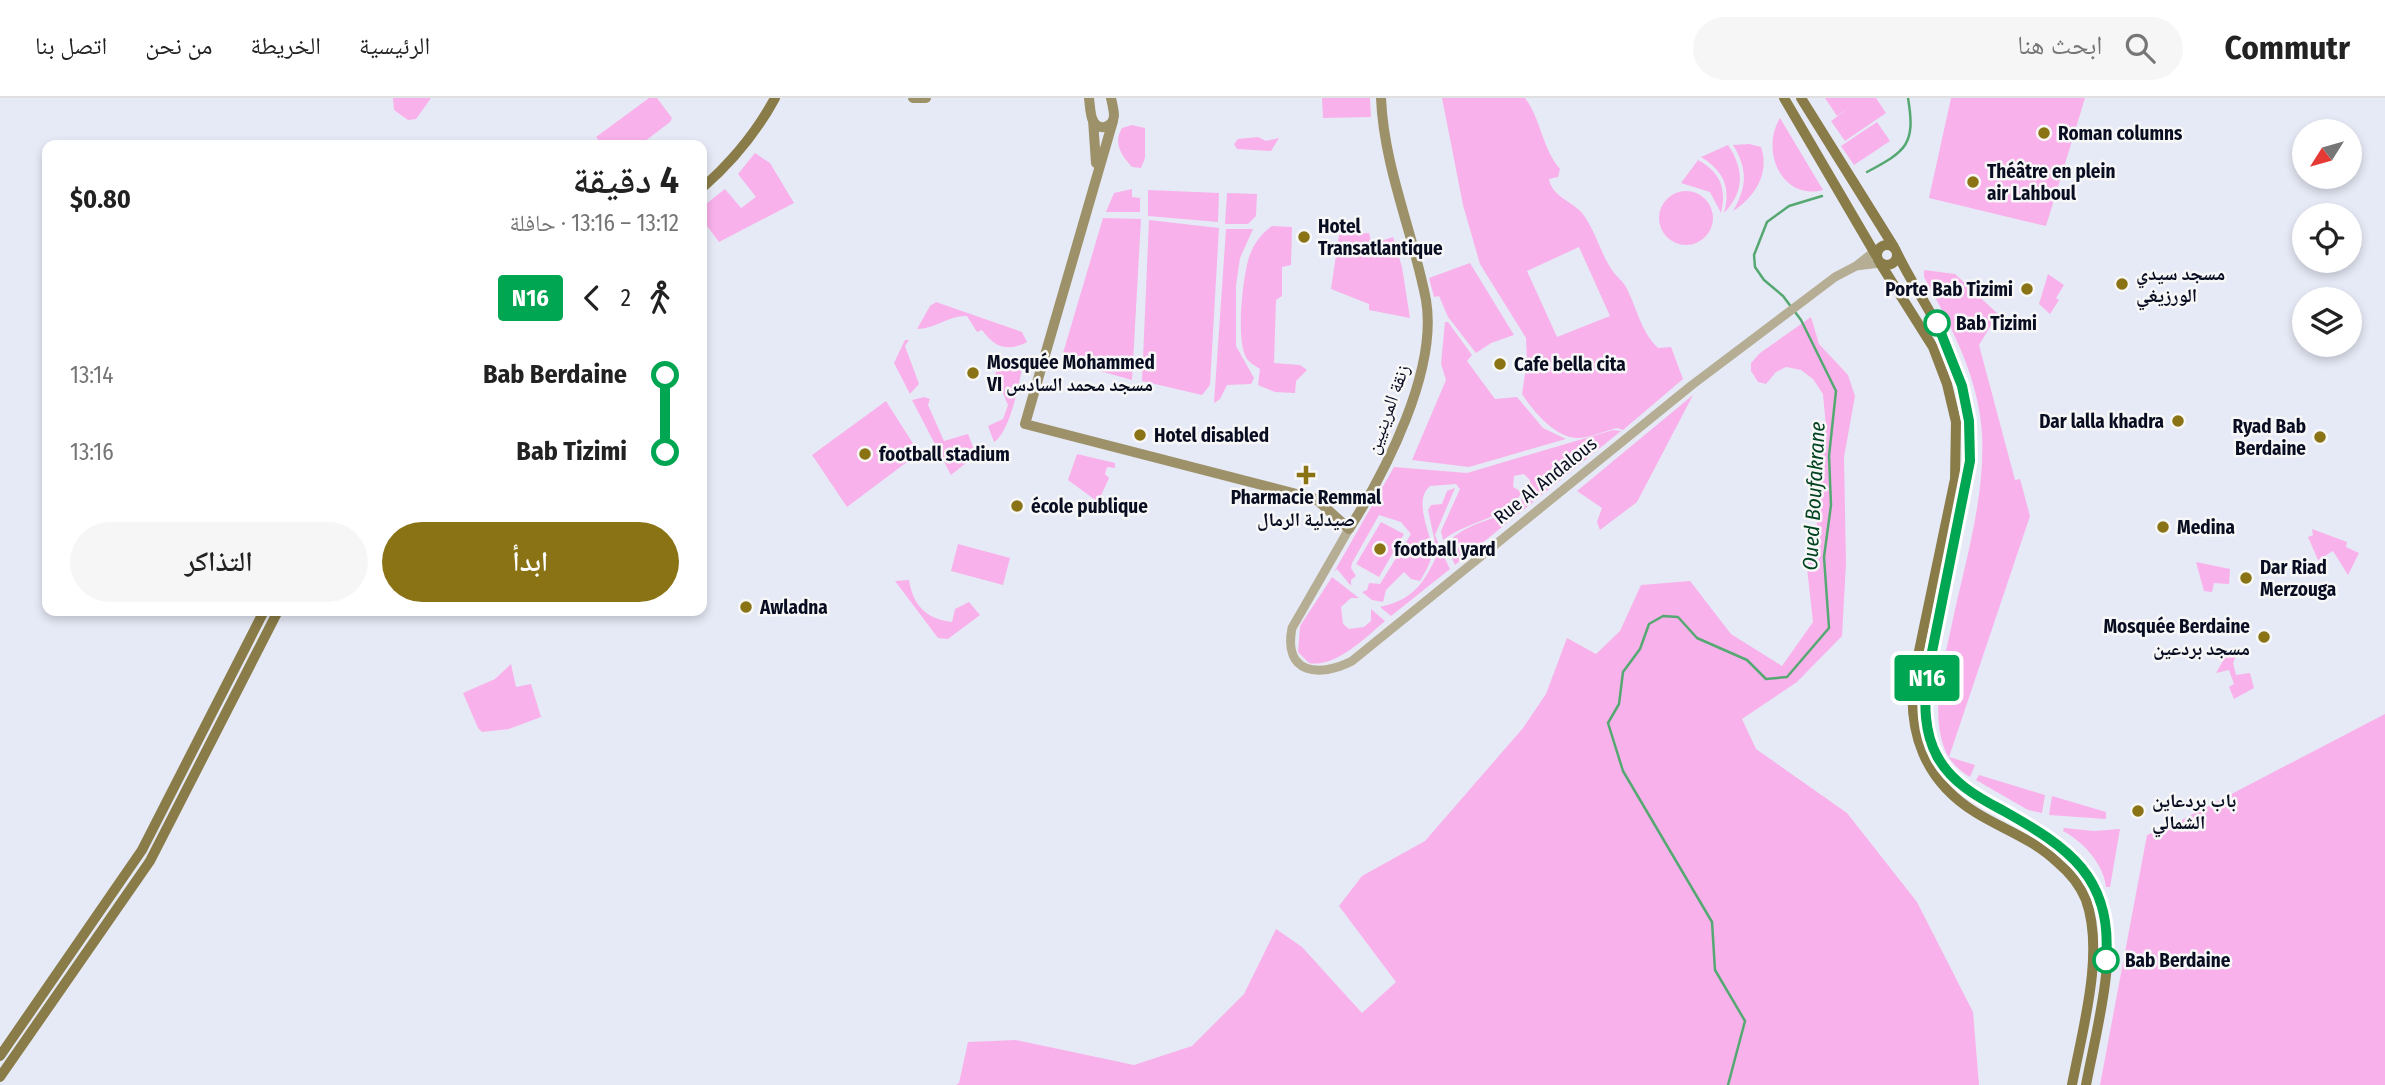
<!DOCTYPE html>
<html lang="ar">
<head>
<meta charset="utf-8">
<style>
  :root { --surface:#fff; --page:#f6f6f6; --text:#222; --muted:#767676; --line:#e0e0e0; --accent:#8a7315 }
  body { margin:0; font-family:"Fira Sans Condensed","Noto Naskh Arabic",sans-serif; background:var(--page); color:var(--text); direction:rtl; height:100vh; display:flex; flex-direction:column; font-size:26px; white-space:nowrap }
  * { box-sizing:border-box; margin:0 }
  p { font-size:23px; color:var(--muted) }
  .icon { flex:none; width:38px; height:38px; fill:none; stroke:currentColor; stroke-width:2; stroke-linecap:round; stroke-linejoin:round }
  .map { position:relative; flex:1; overflow:hidden; direction:ltr }
  .details { position:absolute; left:42px; top:42px; width:665px; height:476px; display:flex; flex-direction:column; background:var(--surface); border-radius:14px; box-shadow:0 4px 10px #0003; direction:rtl }
  .details>* { flex:none }
  .badge { padding:0 14px; border-radius:5px; font-size:24px; line-height:46px }
  .needle { width:46px; rotate:233deg }
  .buttons { position:absolute; left:2292px; top:21px; display:grid; gap:14px }
  .buttons a { display:grid; place-items:center; width:70px; height:70px; border-radius:50%; background:var(--surface); box-shadow:0 4px 10px #0003; font-size:35px }
  .map>.badge { position:absolute; translate:-50% -50%; box-shadow:0 0 0 4px #fff }
  .legs { display:flex; align-items:center; gap:10px; height:77px; padding:0 28px; font-size:23px }
  .legs p { margin-inline-start:auto }
  .head { display:flex; align-items:center; justify-content:space-between; height:119px; padding:0 28px }
  h1 { font-size:38px; font-weight:600; line-height:52px }
  .cta { display:flex; gap:14px; margin-top:auto; padding:14px 28px }
  .cta a { flex:1; height:80px; border-radius:42px; background:var(--accent); color:#fff; font-size:28px; font-weight:600; line-height:80px; text-align:center }
  .cta a+a { background:var(--page); color:var(--text) }
  ul { padding:0 28px; list-style:none }
  li { display:flex; align-items:center; gap:24px; height:77px; font-size:26px }
  li i { display:grid; place-items:center; width:10px; height:100%; margin:0 9px; background:currentColor }
  li i::after { content:''; width:18px; height:18px; margin:-9px; border:5px solid; border-radius:50%; background:var(--surface) }
  li p { margin-inline-start:auto }
  li:first-child i { background:linear-gradient(#0000 50%,currentColor 0) }
  li:last-child i { background:linear-gradient(currentColor 50%,#0000 0) }
  header { display:flex; align-items:center; gap:42px; box-sizing:border-box; height:98px; padding:0 35px; background:var(--surface); border-bottom:2px solid var(--line) }
  header strong { font-size:33px }
  nav { display:flex; gap:38px; margin-inline-start:auto; font-size:24px }
  .search { width:490px; height:63px; background:var(--page); display:flex; align-items:center; gap:18px; box-sizing:border-box; padding:0 24px; border-radius:38px; color:var(--muted); font-size:26px }
  .map>svg:first-child { display:block }
  .green { fill:#f9b1eb; fill-rule:evenodd }
  .lines { fill:none; stroke-linecap:round; stroke-linejoin:round }
  .stream { stroke:#55a872; stroke-width:2.5 }
  .tertiary { stroke:#b6ae94; stroke-width:9 }
  .secondary { stroke:#9d9169; stroke-width:10 }
  .primary { stroke:#8a7c49; stroke-width:10 }
  .line-1-casing { stroke:#fff; stroke-width:16 }
  .line-1 { stroke:#00a651; stroke-width:10 }
  .poi-dot { fill:#8a7315; stroke:#f7f7f7; stroke-width:2.5 }
  .stop-1-dot { fill:#fff; stroke:#00a651; stroke-width:3.5 }
  .labels { text-anchor:middle; stroke-width:5; stroke-linejoin:round; paint-order:stroke }
  .poi-label { font-size:19px; font-weight:bold; fill:#090d21; stroke:#f7f7f7; text-anchor:start }
  .stop-label { font-size:19px; font-weight:bold; fill:#090d21; stroke:#f7f7f7; text-anchor:start }
  .street-label { font-size:19px; fill:#090d21; stroke:#f7f7f7 }
  .water-label { font-size:21px; font-style:italic; fill:#004320; stroke:#f7f7f7 }
</style>
</head>
<body>
<header>
<strong>Commutr</strong>
<div class="search"><svg class="icon" aria-label="search" viewBox="0 0 24 24"><circle cx="10" cy="10" r="6"/><path d="M15 15l6 6"/></svg>ابحث هنا</div>
<nav><a>الرئيسية</a><a>الخريطة</a><a>من نحن</a><a>اتصل بنا</a></nav>
</header>
<div class="map">
<svg width="2385" height="987" viewBox="0 0 2385 987">
  <rect width="100%" height="100%" fill="#e6eaf6"/>
  <path class="green" d="M 393,0 L 431,0 L 416,21 L 408,22 L 394,12 Z
    M 649,0 L 657,0 L 672,20 L 670,24 L 640,47 L 603,47 L 596,39 Z
    M 1322,0 L 1370,0 L 1371,19 L 1323,20 Z
    M 1442,0 L 1525,0 C 1541,21 1542,50 1560,71 L 1558,79 L 1549,81 C 1552,100 1576,104 1585,119 C 1596,135 1601,156 1612,172 C 1617,180 1624,183 1628,193 C 1638,214 1641,233 1658,250 L 1671,249 L 1683,281 L 1623,332 L 1617,330 C 1605,333 1591,339 1579,340 C 1556,341 1533,313 1522,296 L 1527,263 L 1526,240 L 1480,166 L 1463,107 ZM 1579,149 L 1610,218 L 1557,239 L 1527,173 Z
    M 1825,0 L 1876,0 L 1886,15 L 1845,43 L 1831,23 L 1849,10 L 1837,18 Z
    M 1951,0 L 2085,0 L 2046,128 L 1929,100 Z
    M 1780,20 L 1823,92 C 1782,103 1760,53 1780,20 Z
    M 1877,24 L 1890,43 L 1854,67 L 1841,48 Z
    M 1132,27 L 1145,30 L 1145,60 L 1141,70 L 1132,69 C 1121,57 1113,45 1122,30 Z
    M 1258,39 L 1266,43 L 1279,40 L 1271,53 L 1237,51 L 1234,46 L 1238,41 Z
    M 1749,46 L 1761,49 C 1770,75 1755,99 1733,113 C 1747,89 1748,71 1733,47 Z
    M 1728,47 C 1744,71 1745,93 1724,115 C 1731,90 1724,73 1701,59 Z
    M 755,55 L 770,65 L 794,105 L 719,144 L 702,121 L 702,109 L 725,91 L 741,110 L 756,99 L 738,76 Z
    M 1698,62 C 1720,74 1727,90 1721,115 L 1710,94 L 1681,85 Z
    M 1132,91 L 1132,99 L 1140,100 L 1140,114 L 1106,114 L 1114,95 Z
    M 1148,92 L 1219,95 L 1218,124 L 1148,118 Z
    M1659 120a27 27 0 1 1 54 0a27 27 0 1 1-54 0Z
    M 1227,95 L 1257,96 L 1256,118 L 1248,126 L 1225,126 Z
    M 1103,120 L 1141,121 L 1132,282 L 1061,262 Z
    M 1149,122 L 1219,130 L 1210,287 L 1202,297 L 1142,283 Z
    M 1272,128 L 1292,129 L 1291,167 L 1282,169 L 1282,198 L 1276,202 L 1274,265 L 1300,267 L 1307,272 L 1296,283 L 1295,295 L 1275,294 L 1258,287 L 1260,271 C 1257,269 1250,265 1247,261 C 1235,244 1243,178 1249,159 C 1254,145 1261,136 1272,128 Z
    M 1226,131 L 1253,131 L 1240,160 L 1236,188 L 1236,248 L 1254,280 L 1251,286 L 1227,287 L 1220,301 L 1214,305 Z
    M 1369,135 L 1372,146 L 1393,139 L 1402,169 L 1410,220 L 1369,212 L 1369,206 L 1331,191 L 1339,137 Z
    M 1470,165 L 1514,237 L 1491,245 L 1476,255 L 1448,219 L 1439,198 L 1434,199 L 1429,180 Z
    M 1924,172 L 1955,176 L 1998,216 L 1979,247 L 2015,382 L 2020,381 L 2030,418 L 1949,659 L 1975,667 L 1970,679 C 1959,672 1950,664 1945,652 C 1929,611 1945,561 1953,521 C 1966,461 1985,399 1982,337 C 1979,279 1951,228 1924,179 Z
    M 2048,176 L 2064,187 L 2056,200 L 2059,202 L 2050,216 L 2039,206 Z
    M 936,204 L 1022,234 L 1027,244 C 1008,254 995,250 982,232 L 977,234 L 967,218 C 949,217 935,231 917,231 L 930,208 Z
    M 1811,219 L 1819,246 L 1848,277 L 1855,298 L 1844,359 L 1846,465 L 1842,538 L 1797,584 L 1742,621 L 1756,651 L 1847,715 L 1917,804 L 1973,914 L 1979,987 L 956,987 L 959,985 L 968,944 L 1016,942 L 1134,967 L 1192,948 L 1244,896 L 1276,831 L 1302,849 L 1362,915 L 1396,884 L 1339,808 L 1362,778 L 1425,743 L 1523,630 L 1546,596 L 1567,540 L 1596,556 L 1620,533 L 1641,487 L 1690,483 L 1731,536 L 1782,568 L 1813,524 L 1807,470 L 1817,426 L 1819,366 L 1826,329 L 1823,296 L 1813,281 L 1801,272 L 1786,269 L 1776,274 L 1766,286 L 1758,284 L 1751,273 L 1751,265 L 1760,255 Z
    M 1445,224 L 1448,224 L 1472,257 L 1467,263 L 1495,301 L 1517,299 L 1543,330 L 1566,341 L 1469,369 L 1412,362 L 1446,282 L 1441,266 Z
    M 905,242 L 909,242 L 905,248 L 919,286 L 910,296 L 894,265 Z
    M 1025,257 C 1020,278 1012,332 994,344 L 988,328 L 1003,321 L 1008,307 L 995,276 L 999,269 Z
    M 1693,297 L 1637,404 L 1600,432 L 1597,424 L 1602,410 L 1577,393 Z
    M 924,299 L 930,301 L 928,307 L 944,343 L 968,336 L 976,357 L 951,377 L 912,302 Z
    M 886,303 L 919,355 L 847,409 L 812,357 Z
    M 1613,332 L 1621,333 L 1455,467 L 1446,447 C 1468,419 1505,427 1530,392 L 1530,382 L 1524,376 L 1514,378 L 1513,389 L 1522,394 C 1507,421 1467,423 1443,442 L 1441,433 L 1460,391 L 1456,386 L 1430,388 C 1413,403 1430,432 1432,451 C 1433,462 1425,474 1420,483 L 1411,481 L 1404,474 L 1386,492 L 1383,504 L 1372,502 L 1362,494 L 1367,492 L 1369,485 L 1380,486 L 1411,436 L 1401,424 L 1379,417 L 1352,465 L 1351,470 L 1356,478 L 1351,482 L 1351,488 L 1337,471 L 1334,474 L 1394,369 L 1467,375 Z
    M 1077,356 L 1115,365 L 1115,370 L 1107,369 L 1105,376 L 1109,380 L 1098,404 L 1068,382 Z
    M 1455,390 L 1435,437 L 1439,447 L 1436,449 L 1428,412 L 1431,407 L 1442,406 L 1447,393 Z
    M 1381,424 L 1404,436 L 1379,479 L 1356,466 Z
    M 2312,431 L 2347,444 L 2346,449 L 2359,455 L 2348,477 L 2333,453 L 2318,462 L 2308,439 L 2313,437 Z
    M 958,446 L 1010,460 L 1003,487 L 951,473 Z
    M 1440,451 L 1450,471 L 1391,518 L 1380,509 C 1417,501 1425,482 1440,451 Z
    M 2196,464 L 2230,471 L 2229,486 L 2214,485 L 2212,494 L 2204,493 Z
    M 1332,479 L 1359,500 L 1351,500 L 1341,509 L 1343,526 L 1349,531 L 1364,529 L 1371,523 L 1371,511 L 1385,523 C 1366,539 1336,570 1309,565 L 1298,554 L 1300,528 Z
    M 909,482 C 913,507 926,521 952,524 L 955,511 L 969,504 L 980,517 L 948,541 L 938,540 L 895,483 Z
    M 2228,554 L 2237,556 L 2233,565 L 2236,577 L 2250,575 L 2254,590 L 2234,601 L 2229,589 L 2234,586 L 2229,572 L 2216,575 Z
    M 511,566 L 516,589 L 531,586 L 541,619 L 509,631 L 482,634 L 478,630 L 463,595 L 495,581 Z
    M 2385,616 L 2385,987 L 2100,987 L 2147,737 L 2172,727 Z
    M 1979,677 L 2045,697 L 2042,715 L 2028,712 L 1976,682 Z
    M 2052,698 L 2106,714 L 2106,721 L 2049,717 Z
    M 2064,730 L 2094,733 L 2120,731 L 2110,789 L 2106,789 C 2104,767 2083,743 2063,733 Z"/>
  <g class="lines">
    <path class="stream" d="M 1867,74 C 1906,53 1916,47 1908,0
      M 1728,987 L 1745,923 L 1715,872 L 1712,824 L 1623,673 L 1608,625 L 1619,606 L 1623,574 L 1640,551 L 1649,526 L 1663,518 L 1678,519 L 1697,540 L 1747,562 L 1766,581 L 1787,579 L 1829,530 L 1824,459 L 1831,407 L 1829,358 L 1836,293 L 1801,222 L 1783,198 L 1764,182 L 1755,169 L 1754,157 L 1767,124 L 1789,108 L 1822,98"/>
    <path class="tertiary" d="M 1879,150 L 1856,168 L 1880,165
      M 1349,431 L 1292,530 C 1283,576 1319,580 1352,563 L 1692,287 L 1835,179 L 1856,168"/>
    <path class="secondary" d="M 913,0 L 926,0
      M 1089,0 C 1090,7 1090,17 1093,23 C 1099,34 1113,29 1114,18 C 1114,12 1112,5 1111,0
      M 1093,22 L 1096,65
      M 1113,23 L 1025,326 L 1316,401 L 1367,402
      M 1316,401 L 1349,431 C 1386,373 1438,272 1426,202 C 1413,134 1384,70 1381,0"/>
    <path class="primary" d="M 1784,0 L 1877,159
      M 1801,0 L 1894,149
      M 702,90 C 732,64 756,35 775,0
      M1877 157a10 10 0 1 1 20 0a10 10 0 1 1-20 0Z
      M 1897,155 C 1916,194 1942,228 1956,269 C 1980,337 1967,391 1952,459 C 1944,499 1935,539 1927,579 C 1910,736 2078,694 2105,818 C 2115,865 2095,939 2086,987
      M 1880,165 L 1933,249 L 1947,286 L 1956,324 L 1955,381 L 1914,577 C 1907,634 1925,683 1975,714 C 2002,731 2033,741 2057,764 C 2069,774 2080,787 2086,802 C 2105,855 2082,933 2072,987
      M 0,958 L 142,752 L 264,513
      M 0,979 L 150,763 L 278,513"/>
  </g>
  <g class="lines">
    <g class="line-1-casing">
      <path id="line-1" d="M 1937,225 L 1962,288 L 1969,323 L 1970,363 L 1927,579 C 1924,606 1924,634 1937,658 C 1951,684 1977,699 2002,712 C 2068,749 2113,779 2106,862"/>
    </g>
    <use href="#line-1" class="line-1"/>
  </g>
  <g class="poi-dot">
    <circle cx="2044" cy="35" r="7"/>
    <circle cx="1973" cy="84" r="7"/>
    <circle cx="1304" cy="139" r="7"/>
    <circle cx="2122" cy="186" r="7"/>
    <circle cx="2027" cy="191" r="7"/>
    <circle cx="1500" cy="266" r="7"/>
    <circle cx="973" cy="275" r="7"/>
    <circle cx="2178" cy="323" r="7"/>
    <circle cx="1140" cy="337" r="7"/>
    <circle cx="2320" cy="339" r="7"/>
    <circle cx="865" cy="356" r="7"/>
    <path d="M1302.5 366.5h7v7h7v7h-7v7h-7v-7h-7v-7h7z"/>
    <circle cx="1017" cy="408" r="7"/>
    <circle cx="2163" cy="429" r="7"/>
    <circle cx="1380" cy="451" r="7"/>
    <circle cx="2246" cy="480" r="7"/>
    <circle cx="746" cy="509" r="7"/>
    <circle cx="2264" cy="539" r="7"/>
    <circle cx="2138" cy="713" r="7"/>
  </g>
  <g class="stop-1-dot">
    <circle cx="1937" cy="225" r="12"/>
    <circle cx="2106" cy="862" r="12"/>
  </g>
  <g class="labels">
    <g class="poi-label">
      <text x="2058" y="42">Roman columns</text>
      <text x="1987" y="80">Théâtre en plein<tspan x="1987" dy="22">air Lahboul</tspan></text>
      <text x="1318" y="135">Hotel<tspan x="1318" dy="22">Transatlantique</tspan></text>
      <text x="2136" y="182">مسجد سيدي<tspan x="2136" dy="22">الورزيغي</tspan></text>
      <text x="2013" y="198" text-anchor="end">Porte Bab Tizimi</text>
      <text x="987" y="271">Mosquée Mohammed<tspan x="987" dy="22">VI مسجد محمد السادس</tspan></text>
      <text x="1514" y="273">Cafe bella cita</text>
      <text x="2164" y="330" text-anchor="end">Dar lalla khadra</text>
      <text x="2306" y="335" text-anchor="end">Ryad Bab<tspan x="2306" dy="22">Berdaine</tspan></text>
      <text x="1154" y="344">Hotel disabled</text>
      <text x="879" y="363">football stadium</text>
      <text x="1306" y="406" text-anchor="middle">Pharmacie Remmal<tspan x="1306" dy="22">صيدلية الرمال</tspan></text>
      <text x="1031" y="415">école publique</text>
      <text x="2177" y="436">Medina</text>
      <text x="1394" y="458">football yard</text>
      <text x="2260" y="476">Dar Riad<tspan x="2260" dy="22">Merzouga</tspan></text>
      <text x="760" y="516">Awladna</text>
      <text x="2250" y="535" text-anchor="end">Mosquée Berdaine<tspan x="2250" dy="22">مسجد بردعين</tspan></text>
      <text x="2152" y="709">باب بردعاين<tspan x="2152" dy="22">الشمالي</tspan></text>
    </g>
    <g class="stop-label">
      <text x="1956" y="232">Bab Tizimi</text>
      <text x="2125" y="869">Bab Berdaine</text>
    </g>
    <g class="street-label">
      <text transform="translate(1387 311) rotate(-70)" y="7">زنقة المرينيين</text>
      <text transform="translate(1545 382) rotate(-39)" y="7">Rue Al Andalous</text>
    </g>
    <g class="water-label">
      <text transform="translate(1814 398) rotate(-87)" y="7">Oued Boufakrane</text>
    </g>
  </g>
</svg>
<div class="buttons">
<a><svg class="needle" viewBox="-14 -14 28 28"><path d="M0-13l5 13h-10z" fill="#e53935"/><path d="M0 13l5-13h-10z" fill="#767676"/></svg></a>
<a><svg class="icon" aria-label="locate" viewBox="0 0 24 24"><circle cx="12" cy="12" r="6"/><path d="M12 2v4M12 18v4M2 12h4M18 12h4"/></svg></a>
<a><svg class="icon" aria-label="layers" viewBox="0 0 24 24"><path d="M12 4l9 5-9 5-9-5zM3 14l9 5 9-5"/></svg></a>
</div>
<b class="badge" style="left:1927px;top:580px;background:#00a651;color:#fff">N16</b>
<section class="details">
<div class="head"><div><h1>4 دقيقة</h1><p>13:12 – 13:16 · حافلة</p></div><b>$0.80</b></div>
<div class="legs"><svg class="icon" aria-label="walk" viewBox="0 0 24 24"><circle cx="13" cy="4" r="2"/><path d="M13 8l-2 6 4 7M11 14l-3 7M7 12l3-4h3l4 4"/></svg>2<svg class="icon" aria-label="back" viewBox="0 0 24 24"><path d="M15 5l-7 7 7 7"/></svg><b class="badge" style="background:#00a651;color:#fff">N16</b></div>
<ul>
<li><i style="color:#00a651"></i><b>Bab Berdaine</b><p>13:14</p></li>
<li><i style="color:#00a651"></i><b>Bab Tizimi</b><p>13:16</p></li>
</ul>
<div class="cta"><a>ابدأ</a><a>التذاكر</a></div>
</section>
</div>
</body>
</html>
